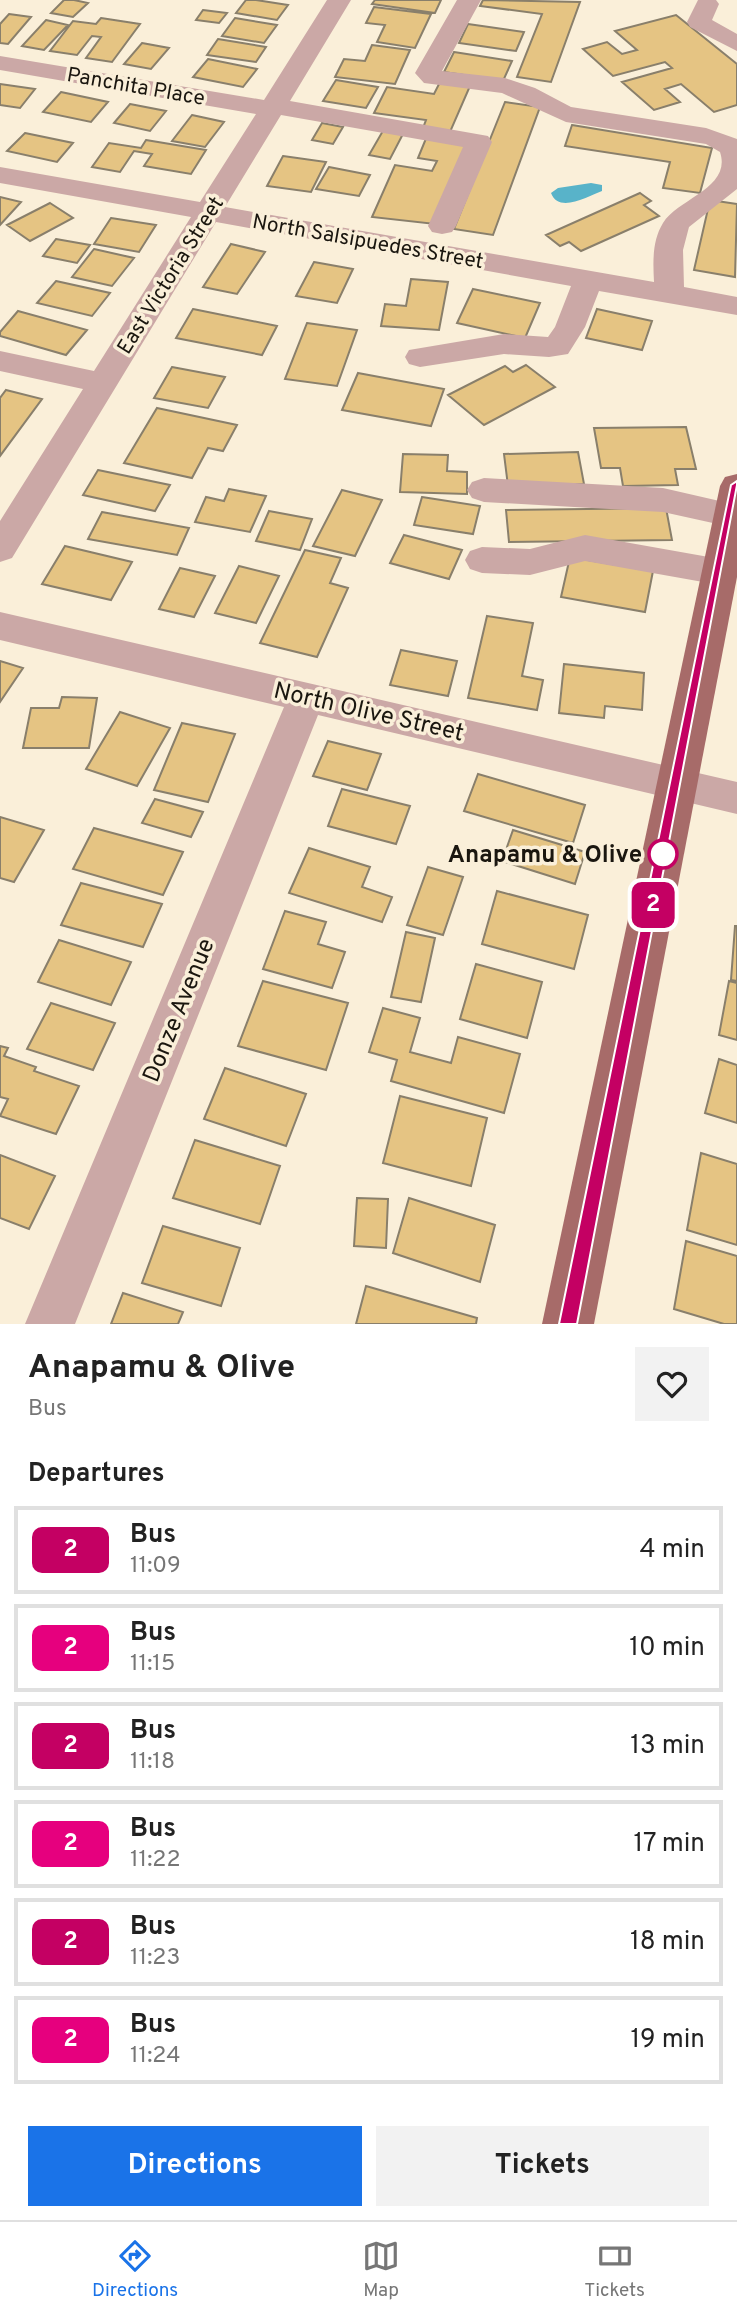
<!DOCTYPE html>
<html lang="en">
<head>
<meta charset="utf-8">
<style>
  :root { --surface:#fff; --page:#f2f2f2; --text:#222; --muted:#767676; --line:#e0e0e0; --accent:#1a73e8 }
  body { margin:0; font-family:Overpass,sans-serif; background:var(--page); color:var(--text); height:100vh; display:flex; flex-direction:column; font-size:26px; white-space:nowrap }
  * { box-sizing:border-box; margin:0 }
  p { font-size:23px; color:var(--muted) }
  .icon { flex:none; width:38px; height:38px; fill:none; stroke:currentColor; stroke-width:2; stroke-linecap:round; stroke-linejoin:round }
  .map { position:relative; height:1324px; overflow:hidden }
  .details { display:flex; flex-direction:column; background:var(--surface); flex:1 }
  .details>* { flex:none }
  .badge { padding:0 14px; border-radius:10px; font-size:24px; line-height:46px }
  .map>.badge { position:absolute; translate:-50% -50%; box-shadow:0 0 0 4px #fff }
  h2 { padding:0 28px; font-size:26px; line-height:63px }
  .round { display:grid; place-items:center; flex:none; width:74px; height:74px; border-radius:0px; background:var(--page) }
  .headline { display:flex; align-items:center; justify-content:space-between; height:119px; padding:0 28px }
  h1 { font-size:33px; font-weight:700; line-height:52px }
  .action { display:flex; gap:14px; margin-top:auto; padding:14px 28px }
  .action a { flex:1; height:80px; border-radius:0px; background:var(--accent); color:#fff; font-size:28px; font-weight:700; line-height:80px; text-align:center }
  .action a+a { background:var(--page); color:var(--text) }
  ul { padding:0; list-style:none }
  li { display:flex; align-items:center; gap:21px; height:88px; margin:0 14px 10px; padding:0 14px; border:4px solid var(--line); border-radius:0px }
  li div { flex:1 }
  li b { display:block; font-size:26px }
  li em { font-style:normal }
  li .badge { min-width:77px; font-weight:700; text-align:center }
  .tab-bar { display:flex; justify-content:space-around; align-items:center; height:98px; border-top:2px solid var(--line); background:var(--surface); font-size:19px; color:var(--muted) }
  .tab-bar a { display:grid; justify-items:center; gap:4px }
  .tab-bar .on { color:var(--accent) }
  .map>svg:first-child { display:block }
  .water { fill:#58b3c9 }
  .building { fill:#e5c483; stroke:#897f6b; stroke-width:2 }
  .lines { fill:none; stroke-linecap:round; stroke-linejoin:round }
  .minor { fill:#cba8a6; fill-rule:evenodd }
  .major { fill:#a76b69; fill-rule:evenodd }
  .line { fill:#c40063; stroke:#fff; stroke-width:2 }
  .stop-dot { fill:#fff; stroke:#c40063; stroke-width:3.5 }
  .labels { text-anchor:middle; stroke-width:7; stroke-linejoin:round; paint-order:stroke }
  .far-street-label { font-size:21px; fill:#1a160f; stroke:#faefd9 }
  .street-label { font-size:24px; fill:#1a160f; stroke:#faefd9 }
  .stop-label { font-size:24px; font-weight:bold; fill:#1a160f; stroke:#faefd9; text-anchor:end }
</style>
</head>
<body>
<div class="map">
<svg width="737" height="1324" viewBox="0 0 737 1324">
  <rect width="100%" height="100%" fill="#faefd9"/>
  <path class="water" d="M 591,183 L 602,185 L 602,191 C 588,196 559,214 551,193 L 558,188 Z"/>
  <path class="building" d="M 64,0 L 74,0 L 88,3 L 73,17 L 51,13 Z
    M 246,0 L 256,0 L 288,5 L 277,20 L 236,13 Z
    M 375,0 L 441,0 L 435,13 L 372,4 Z
    M 483,0 L 580,2 L 551,82 L 517,77 L 542,14 L 480,6 Z
    M 374,7 L 431,14 L 415,48 L 377,42 L 385,25 L 366,23 Z
    M 203,10 L 227,13 L 219,23 L 196,20 Z
    M 9,14 L 31,17 L 8,44 L 0,43 L 0,24 Z
    M 676,15 L 737,64 L 737,105 L 714,112 L 681,84 L 665,89 L 680,102 L 654,110 L 622,82 L 672,68 L 665,62 L 613,76 L 583,49 L 607,42 L 622,54 L 637,50 L 615,31 Z
    M 101,18 L 140,24 L 112,62 L 86,58 L 101,37 L 92,36 L 77,55 L 50,51 L 73,21 L 96,24 Z
    M 235,18 L 277,25 L 264,43 L 222,36 Z
    M 46,20 L 68,25 L 44,50 L 22,46 Z
    M 468,24 L 524,32 L 516,51 L 459,43 Z
    M 218,39 L 266,47 L 256,62 L 207,55 Z
    M 142,43 L 169,48 L 151,69 L 124,64 Z
    M 372,45 L 410,50 L 395,84 L 335,77 L 344,59 L 365,61 Z
    M 454,52 L 512,61 L 503,81 L 444,72 Z
    M 208,59 L 257,69 L 243,87 L 193,77 Z
    M 336,80 L 378,87 L 366,108 L 323,101 Z
    M 440,82 L 470,86 L 450,132 L 423,128 L 426,120 L 374,113 L 387,87 L 434,94 Z
    M 0,84 L 35,89 L 20,108 L 0,105 Z
    M 61,92 L 108,102 L 91,122 L 43,112 Z
    M 505,102 L 540,107 L 493,235 L 454,229 Z
    M 130,104 L 166,111 L 150,131 L 114,123 Z
    M 192,115 L 224,122 L 205,147 L 172,141 Z
    M 322,123 L 343,127 L 333,144 L 312,140 Z
    M 572,125 L 712,148 L 700,193 L 663,188 L 670,162 L 565,146 Z
    M 384,129 L 404,132 L 390,159 L 369,155 Z
    M 25,133 L 73,143 L 57,162 L 7,151 Z
    M 427,136 L 467,146 L 435,224 L 372,217 L 395,165 L 432,171 L 437,161 L 418,158 Z
    M 146,140 L 206,150 L 191,174 L 144,166 L 152,154 L 134,151 L 120,172 L 92,167 L 109,143 L 141,148 Z
    M 283,156 L 326,162 L 311,192 L 267,186 Z
    M 329,167 L 370,175 L 359,196 L 316,189 Z
    M 640,193 L 651,201 L 644,205 L 659,216 L 581,251 L 569,242 L 560,246 L 546,235 Z
    M 0,197 L 21,202 L 0,225 Z
    M 710,200 L 737,204 L 735,277 L 694,270 Z
    M 50,203 L 73,218 L 30,241 L 7,225 Z
    M 111,218 L 156,225 L 139,252 L 94,244 Z
    M 56,239 L 90,245 L 77,263 L 43,256 Z
    M 231,244 L 265,252 L 237,294 L 203,287 Z
    M 94,249 L 134,258 L 112,286 L 72,277 Z
    M 314,262 L 353,269 L 337,303 L 296,296 Z
    M 411,279 L 448,282 L 439,330 L 381,326 L 385,304 L 406,306 Z
    M 56,281 L 110,293 L 92,316 L 37,303 Z
    M 473,289 L 540,303 L 525,338 L 457,323 Z
    M 193,309 L 277,326 L 262,355 L 176,338 Z
    M 597,309 L 652,321 L 642,350 L 586,338 Z
    M 18,311 L 87,330 L 66,355 L 0,336 L 0,332 Z
    M 307,323 L 357,330 L 337,386 L 285,379 Z
    M 526,365 L 555,387 L 484,425 L 448,395 L 505,366 L 513,372 Z
    M 172,367 L 225,377 L 208,408 L 154,398 Z
    M 358,373 L 444,389 L 431,426 L 342,410 Z
    M 6,390 L 42,399 L 0,456 L 0,398 Z
    M 157,408 L 237,425 L 223,451 L 208,448 L 192,478 L 124,463 Z
    M 686,427 L 696,469 L 675,469 L 678,485 L 623,486 L 620,468 L 601,468 L 594,428 Z
    M 578,452 L 584,484 L 508,486 L 504,454 Z
    M 403,454 L 448,455 L 447,471 L 467,472 L 467,494 L 400,492 Z
    M 98,470 L 170,485 L 155,511 L 83,495 Z
    M 229,489 L 266,496 L 250,532 L 195,522 L 206,497 L 224,501 Z
    M 342,490 L 382,500 L 355,556 L 313,546 Z
    M 422,497 L 480,506 L 473,534 L 414,525 Z
    M 666,508 L 672,540 L 509,542 L 506,510 Z
    M 269,511 L 312,519 L 300,550 L 256,541 Z
    M 102,512 L 189,528 L 177,555 L 88,539 Z
    M 404,535 L 462,550 L 449,579 L 390,563 Z
    M 65,546 L 132,562 L 111,600 L 42,584 Z
    M 305,550 L 341,558 L 330,583 L 348,588 L 317,657 L 260,643 Z
    M 570,557 L 653,571 L 645,612 L 561,597 Z
    M 239,566 L 279,576 L 256,623 L 215,613 Z
    M 180,568 L 215,576 L 194,617 L 159,609 Z
    M 487,616 L 533,623 L 522,676 L 543,680 L 537,710 L 468,698 Z
    M 401,650 L 457,661 L 448,696 L 390,685 Z
    M 0,661 L 23,668 L 0,702 Z
    M 564,664 L 644,673 L 642,710 L 605,706 L 604,718 L 559,713 Z
    M 62,697 L 97,698 L 89,748 L 23,748 L 31,708 L 59,708 Z
    M 120,712 L 170,728 L 137,786 L 86,769 Z
    M 182,723 L 235,734 L 208,802 L 154,790 Z
    M 328,741 L 381,754 L 367,790 L 313,776 Z
    M 478,774 L 585,805 L 573,843 L 464,811 Z
    M 342,789 L 410,806 L 396,844 L 328,826 Z
    M 155,799 L 203,812 L 191,837 L 142,823 Z
    M 0,817 L 44,830 L 14,882 L 0,878 Z
    M 94,828 L 183,852 L 163,895 L 73,869 Z
    M 513,830 L 585,852 L 575,884 L 502,861 Z
    M 309,848 L 370,867 L 362,887 L 392,897 L 382,922 L 289,893 Z
    M 428,867 L 463,877 L 443,935 L 407,925 Z
    M 81,883 L 162,904 L 143,947 L 61,925 Z
    M 497,891 L 588,915 L 574,969 L 482,944 Z
    M 285,911 L 326,922 L 318,944 L 345,952 L 332,988 L 263,969 Z
    M 735,926 L 737,926 L 737,981 L 731,980 Z
    M 406,932 L 435,938 L 421,1002 L 391,997 Z
    M 59,940 L 131,962 L 111,1005 L 38,982 Z
    M 476,964 L 542,982 L 527,1038 L 460,1019 Z
    M 263,981 L 348,1003 L 326,1070 L 238,1046 Z
    M 729,981 L 737,983 L 737,1040 L 719,1035 Z
    M 51,1003 L 115,1023 L 93,1070 L 27,1049 Z
    M 383,1008 L 420,1018 L 410,1052 L 451,1063 L 458,1037 L 520,1054 L 504,1113 L 391,1081 L 397,1060 L 369,1052 Z
    M 0,1046 L 8,1048 L 4,1056 L 36,1067 L 34,1071 L 79,1086 L 56,1134 L 0,1116 L 8,1099 L 0,1097 Z
    M 719,1059 L 737,1065 L 737,1123 L 705,1113 Z
    M 225,1068 L 306,1094 L 286,1146 L 204,1119 Z
    M 400,1096 L 487,1118 L 471,1186 L 383,1163 Z
    M 195,1140 L 280,1166 L 260,1224 L 173,1198 Z
    M 701,1153 L 737,1164 L 737,1245 L 687,1230 Z
    M 0,1155 L 55,1176 L 29,1229 L 0,1218 Z
    M 357,1198 L 388,1199 L 386,1248 L 354,1246 Z
    M 409,1198 L 495,1225 L 480,1282 L 393,1253 Z
    M 163,1226 L 240,1248 L 221,1306 L 142,1283 Z
    M 686,1241 L 737,1256 L 737,1324 L 724,1324 L 674,1309 Z
    M 366,1286 L 477,1318 L 476,1324 L 356,1324 Z
    M 123,1293 L 183,1312 L 178,1324 L 111,1324 Z"/>
  <g class="lines">
    <path class="minor" d="M 327,0 L 351,0 L 290,101 L 488,136 L 492,142 L 456,226 L 452,232 L 442,234 L 432,232 L 428,226 L 463,147 L 281,115 L 225,207 L 654,282 C 653,262 652,241 663,223 C 679,198 732,188 720,152 L 706,144 L 566,122 L 502,93 L 424,83 L 415,73 L 457,0 L 481,0 L 442,71 L 505,78 L 535,88 L 571,107 L 706,128 L 737,139 L 737,189 L 689,227 L 683,250 L 684,287 L 737,297 L 737,315 L 599,291 L 585,327 L 568,354 L 549,357 L 504,354 L 420,367 L 409,364 L 405,357 L 409,350 L 504,334 L 548,337 L 555,327 L 571,286 L 216,222 L 12,558 L 0,562 L 0,521 L 83,389 L 0,371 L 0,351 L 94,371 L 191,217 L 0,183 L 0,167 L 200,202 L 256,114 L 0,70 L 0,56 L 264,100 Z
      M 698,0 L 716,0 L 719,4 L 712,20 L 737,34 L 737,51 L 690,27 L 687,22 Z
      M 484,478 L 663,488 L 737,505 L 737,525 L 731,527 L 663,512 L 484,502 L 472,498 L 467,490 L 472,482 Z
      M 585,535 L 720,559 L 732,563 L 737,573 L 732,581 L 720,585 L 585,561 L 530,575 L 482,573 L 470,569 L 465,560 L 470,551 L 482,547 L 530,549 Z
      M 0,612 L 737,782 L 737,814 L 318,715 L 75,1324 L 25,1324 L 284,707 L 0,640 Z"/>
    <path class="major" d="M 737,474 L 737,577 L 594,1324 L 542,1324 L 720,486 L 725,477 Z"/>
  </g>
  <path class="line" d="M 737,481 L 737,485 L 577,1324 L 559,1324 L 731,485 Z"/>
  <circle class="stop-dot" cx="663" cy="854" r="14"/>
  <g class="labels">
    <g class="far-street-label">
      <text transform="translate(136 86) rotate(10)" y="7">Panchita Place</text>
      <text transform="translate(368 241) rotate(10)" y="7">North Salsipuedes Street</text>
      <text transform="translate(170 275) rotate(-58)" y="7">East Victoria Street</text>
    </g>
    <g class="street-label">
      <text transform="translate(369 711) rotate(13)" y="8">North Olive Street</text>
      <text transform="translate(178 1010) rotate(-68)" y="8">Donze Avenue</text>
    </g>
    <g class="stop-label">
      <text x="642" y="862">Anapamu &amp; Olive</text>
    </g>
  </g>
</svg>
<b class="badge" style="left:653px;top:905px;background:#c40063;color:#fff">2</b>
</div>
<section class="details">
<div class="headline"><div><h1>Anapamu &amp; Olive</h1><p>Bus</p></div><a class="round"><svg class="icon" aria-label="heart" viewBox="0 0 24 24"><path d="M12 20l-8-8c-3-5 5-10 8-4 3-6 11-1 8 4z"/></svg></a></div>
<h2>Departures</h2>
<ul>
<li><span class="badge" style="background:#c40063;color:#fff">2</span><div><b>Bus</b><p>11:09</p></div><em>4 min</em></li>
<li><span class="badge" style="background:#e6007e;color:#fff">2</span><div><b>Bus</b><p>11:15</p></div><em>10 min</em></li>
<li><span class="badge" style="background:#c40063;color:#fff">2</span><div><b>Bus</b><p>11:18</p></div><em>13 min</em></li>
<li><span class="badge" style="background:#e6007e;color:#fff">2</span><div><b>Bus</b><p>11:22</p></div><em>17 min</em></li>
<li><span class="badge" style="background:#c40063;color:#fff">2</span><div><b>Bus</b><p>11:23</p></div><em>18 min</em></li>
<li><span class="badge" style="background:#e6007e;color:#fff">2</span><div><b>Bus</b><p>11:24</p></div><em>19 min</em></li>
</ul>
<div class="action"><a>Directions</a><a>Tickets</a></div>
</section>
<nav class="tab-bar">
<a class="on"><svg class="icon" aria-label="directions" viewBox="0 0 24 24"><path d="M12 3l9 9-9 9-9-9zM9 14v-3h6M13 9l2 2-2 2"/></svg>Directions</a>
<a><svg class="icon" aria-label="map" viewBox="0 0 24 24"><path d="M3 6l6-2 6 2 6-2v14l-6 2-6-2-6 2zM9 4v14M15 6v14"/></svg>Map</a>
<a><svg class="icon" aria-label="tickets" viewBox="0 0 24 24"><path d="M3 7h18v10H3zM15 7v10"/></svg>Tickets</a>
</nav>
</body>
</html>
